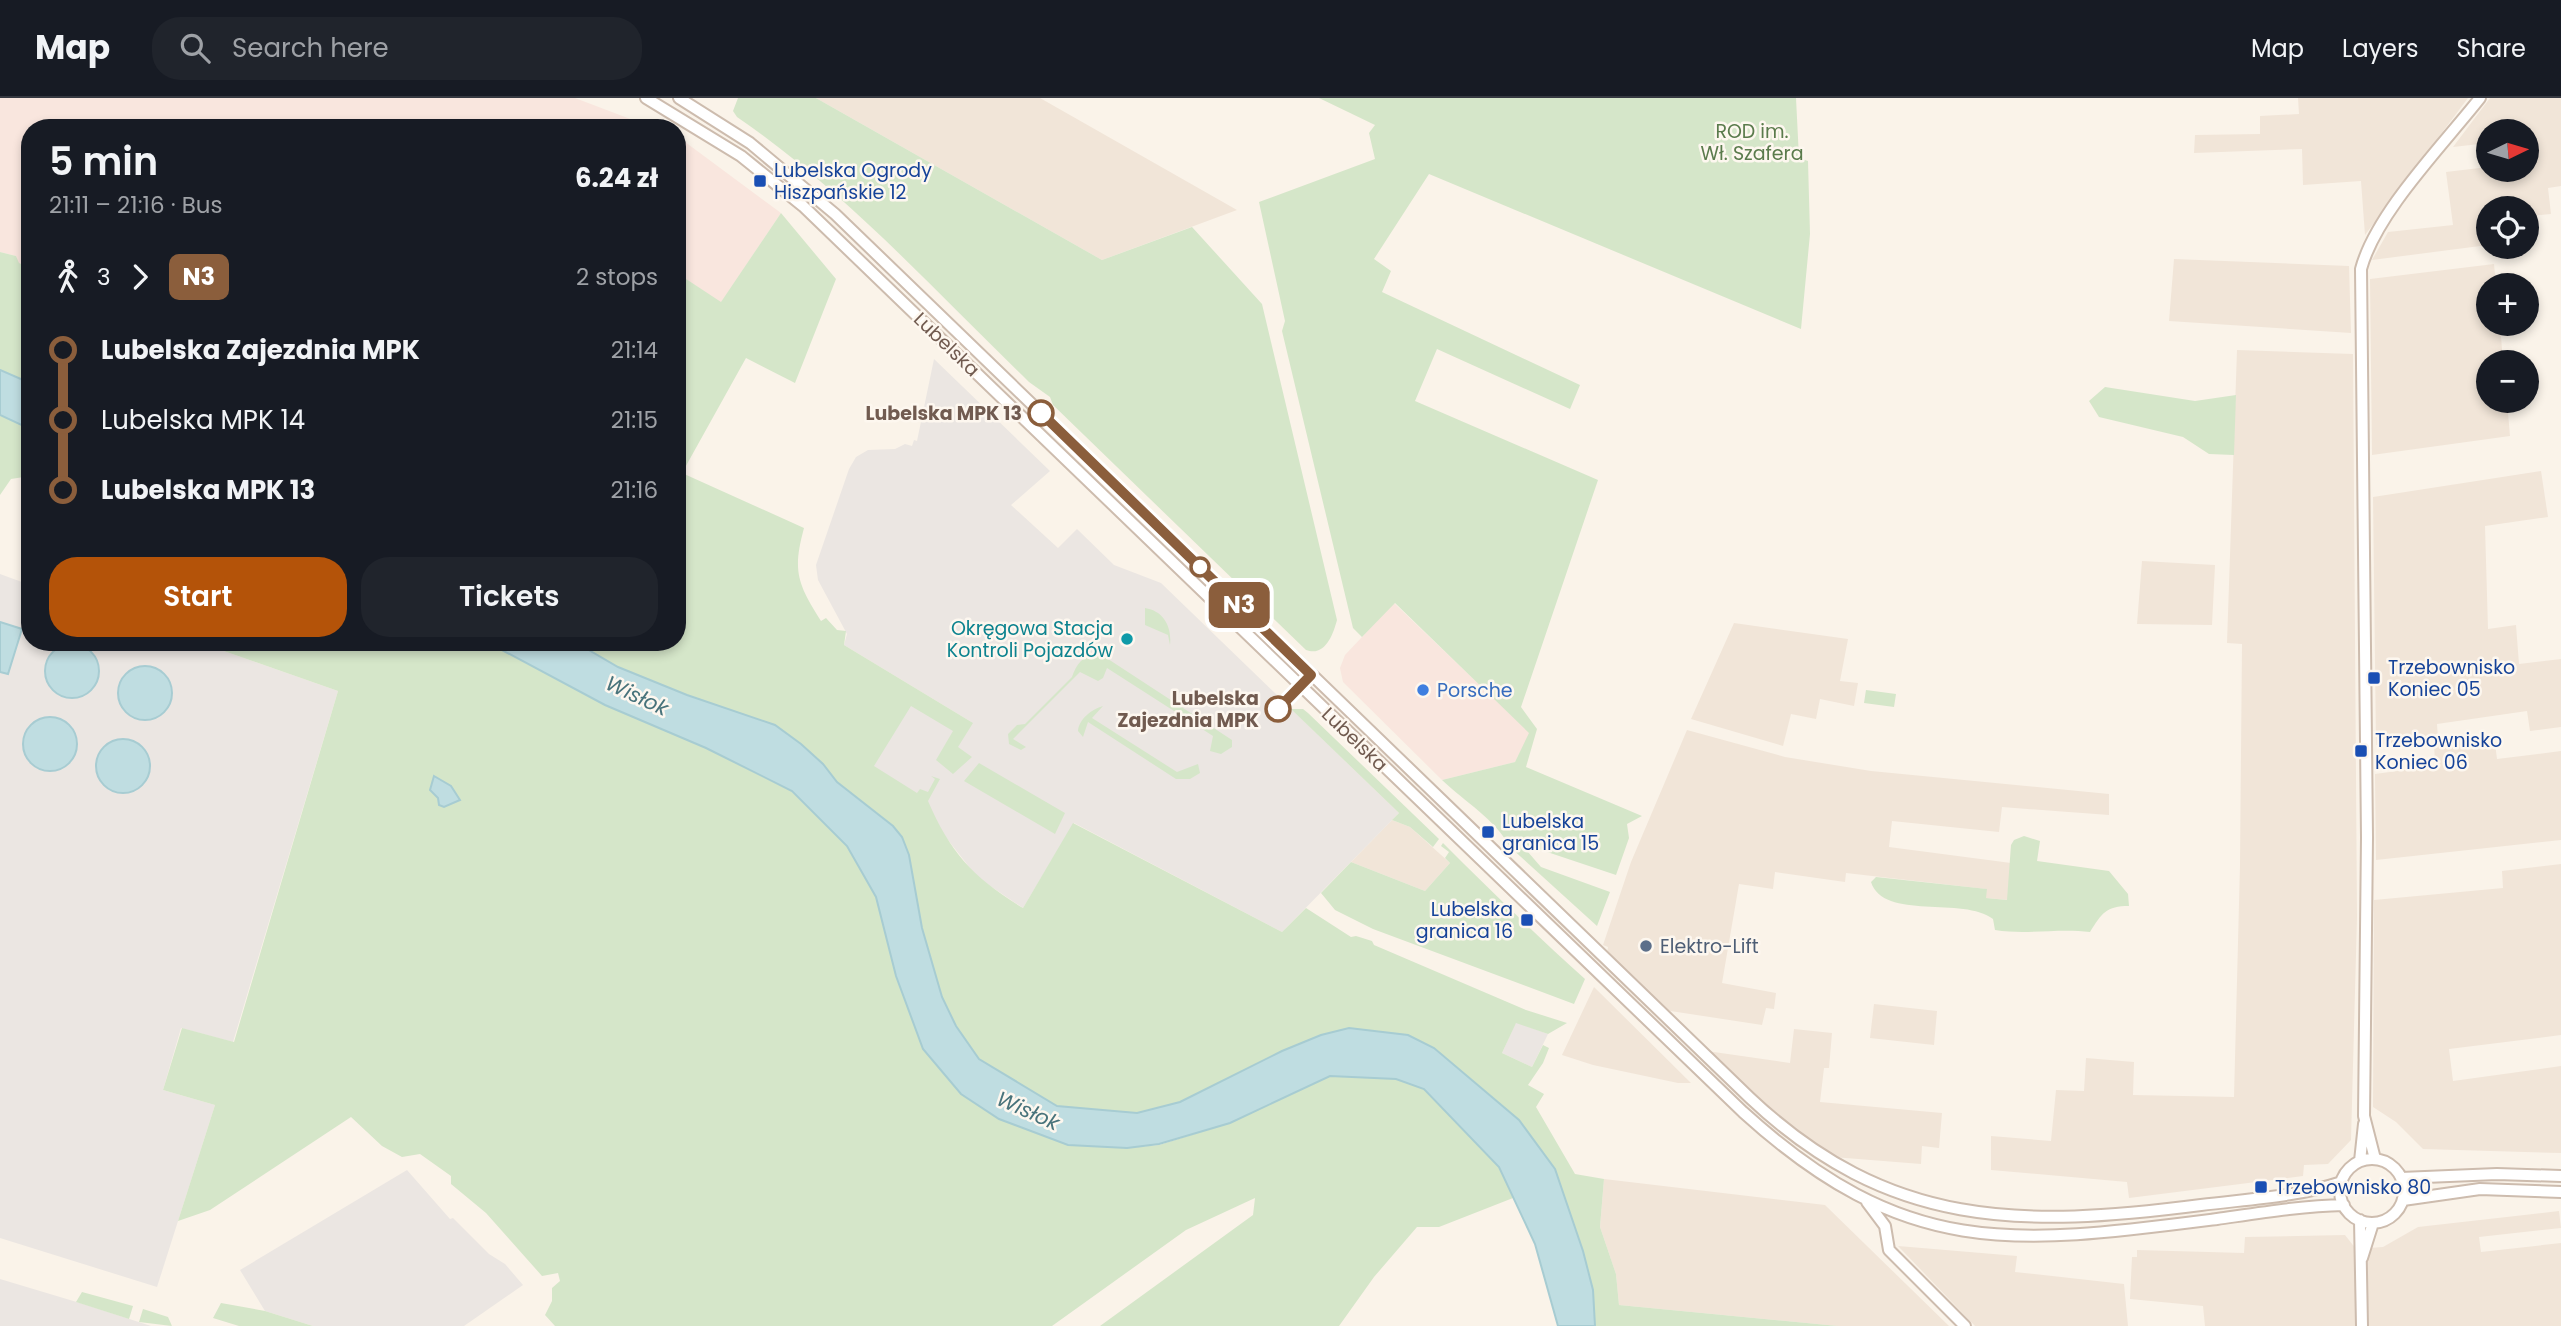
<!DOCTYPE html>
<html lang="en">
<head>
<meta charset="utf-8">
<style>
  :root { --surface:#171b24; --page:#20242c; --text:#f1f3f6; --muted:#9ea1a6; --line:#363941; --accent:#b45309 }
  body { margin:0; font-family:Poppins,sans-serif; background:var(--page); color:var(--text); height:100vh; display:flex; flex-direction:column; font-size:26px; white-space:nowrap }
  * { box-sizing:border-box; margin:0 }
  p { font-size:23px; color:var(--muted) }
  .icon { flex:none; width:38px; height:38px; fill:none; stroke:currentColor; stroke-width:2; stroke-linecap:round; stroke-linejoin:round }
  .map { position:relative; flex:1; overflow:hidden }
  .panel { position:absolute; left:21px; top:21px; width:665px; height:532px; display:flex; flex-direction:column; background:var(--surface); border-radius:28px; box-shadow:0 4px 10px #0003 }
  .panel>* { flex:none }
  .badge { padding:0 14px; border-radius:10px; font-size:24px; line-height:46px }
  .needle { width:46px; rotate:85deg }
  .buttons { position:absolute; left:2476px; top:21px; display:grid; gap:14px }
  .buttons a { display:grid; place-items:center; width:63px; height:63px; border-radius:50%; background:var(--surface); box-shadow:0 4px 10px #0003; font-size:35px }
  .map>.badge { position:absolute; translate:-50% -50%; box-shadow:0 0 0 4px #fff }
  .legs { display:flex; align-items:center; gap:10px; height:77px; padding:0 28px; font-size:23px }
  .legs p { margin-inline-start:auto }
  .summary { display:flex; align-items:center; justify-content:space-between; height:119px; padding:0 28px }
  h1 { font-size:38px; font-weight:600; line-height:52px }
  .action { display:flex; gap:14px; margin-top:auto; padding:14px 28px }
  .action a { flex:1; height:80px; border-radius:28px; background:var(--accent); color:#fff; font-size:28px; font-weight:600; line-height:80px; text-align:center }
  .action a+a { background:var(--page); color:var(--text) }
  ul { padding:0 28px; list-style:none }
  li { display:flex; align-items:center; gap:24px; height:70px; font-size:26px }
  li i { display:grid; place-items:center; width:10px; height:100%; margin:0 9px; background:currentColor }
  li i::after { content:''; width:18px; height:18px; margin:-9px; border:5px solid; border-radius:50%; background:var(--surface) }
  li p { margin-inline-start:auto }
  li:first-child i { background:linear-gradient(#0000 50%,currentColor 0) }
  li:last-child i { background:linear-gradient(currentColor 50%,#0000 0) }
  header { display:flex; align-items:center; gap:42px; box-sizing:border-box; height:98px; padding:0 35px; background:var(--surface); border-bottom:2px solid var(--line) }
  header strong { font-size:33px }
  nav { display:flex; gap:38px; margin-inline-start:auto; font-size:24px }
  .search { width:490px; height:63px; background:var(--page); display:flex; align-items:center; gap:18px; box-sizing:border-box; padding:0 24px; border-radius:28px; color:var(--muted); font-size:26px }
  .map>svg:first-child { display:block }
  .residential { fill:#f1e5d8 }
  .commercial { fill:#f9e6de }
  .industrial { fill:#ebe6e2 }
  .green { fill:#d5e6c9 }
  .water { fill:#bfdde1; stroke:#a7ccd2; stroke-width:2 }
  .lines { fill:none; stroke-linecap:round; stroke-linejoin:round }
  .secondary-casing { stroke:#cdbcae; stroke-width:14 }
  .secondary { stroke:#fff; stroke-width:10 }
  .line-1-casing { stroke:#fff; stroke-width:16 }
  .line-1 { stroke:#8b5e3c; stroke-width:10 }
  .transit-dot { fill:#1a4fb4; stroke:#fdf7ef; stroke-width:2.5 }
  .stop-1-dot { fill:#fff; stroke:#8b5e3c; stroke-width:3.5 }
  .culture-dot { fill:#0f9aa8; stroke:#fdf7ef; stroke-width:2.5 }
  .shop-dot { fill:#3f7fe0; stroke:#fdf7ef; stroke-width:2.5 }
  .service-dot { fill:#5c6f8a; stroke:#fdf7ef; stroke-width:2.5 }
  .labels { text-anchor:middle; stroke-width:5; stroke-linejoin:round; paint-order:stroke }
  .park-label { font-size:19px; fill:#5a7b4c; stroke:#fdf7ef }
  .transit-label { font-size:19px; fill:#164399; stroke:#fdf7ef; text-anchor:start }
  .street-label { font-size:19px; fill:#715b50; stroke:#fdf7ef }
  .stop-label { font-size:19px; font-weight:bold; fill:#715b50; stroke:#fdf7ef; text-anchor:end }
  .culture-label { font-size:19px; fill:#0d838f; stroke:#fdf7ef; text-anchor:end }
  .shop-label { font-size:19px; fill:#366cbe; stroke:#fdf7ef; text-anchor:start }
  .service-label { font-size:19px; fill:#4e5e75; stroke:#fdf7ef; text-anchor:start }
  .water-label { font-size:21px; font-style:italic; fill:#48737b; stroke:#fdf7ef }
</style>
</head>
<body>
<header>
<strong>Map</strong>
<div class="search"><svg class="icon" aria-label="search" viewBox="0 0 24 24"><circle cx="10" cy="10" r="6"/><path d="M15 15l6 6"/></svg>Search here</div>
<nav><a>Map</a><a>Layers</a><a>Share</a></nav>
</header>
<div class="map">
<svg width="2561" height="1228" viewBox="0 0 2561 1228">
  <rect width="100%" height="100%" fill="#faf3e9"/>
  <path class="residential" d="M 816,0 L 1040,0 L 1237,112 L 1102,162 Z
    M 2298,0 L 2468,0 L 2365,137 L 2361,83 L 2303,87 L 2302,51 L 2194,55 L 2195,37 L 2260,36 L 2260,18 L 2299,16 Z
    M 2490,0 L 2561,0 L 2561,88 L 2548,90 L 2551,116 L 2527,118 L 2527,110 L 2488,110 L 2488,147 L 2372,162 L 2388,134 L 2453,127 L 2446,74 L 2488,69 L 2488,72 L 2527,72 L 2527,33 L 2488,33 L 2488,45 L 2453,49 Z
    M 2174,161 L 2349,168 L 2351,235 L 2169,223 Z
    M 2494,166 L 2496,187 L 2488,187 L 2488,226 L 2500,226 L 2503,264 L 2488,264 L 2488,303 L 2507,303 L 2510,338 L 2372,357 L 2370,181 Z
    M 2237,252 L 2353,256 L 2357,819 L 2351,1042 L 2328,1066 L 2304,1067 L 2303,1078 L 2129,1100 L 2127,1084 L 1991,1072 L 1991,1038 L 2051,1043 L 2056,992 L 2084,993 L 2086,960 L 2134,964 L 2133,997 L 2234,999 L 2240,767 L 2242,546 L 2227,545 Z
    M 2541,373 L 2548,419 L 2485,428 L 2488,531 L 2516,527 L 2519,566 L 2561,561 L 2561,629 L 2530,633 L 2527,613 L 2437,626 L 2438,640 L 2376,647 L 2373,399 Z
    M 2142,463 L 2215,467 L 2212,527 L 2137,526 Z
    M 1734,525 L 1848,541 L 1840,583 L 1858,585 L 1854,608 L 1820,601 L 1816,621 L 1791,616 L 1783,648 L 1691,621 Z
    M 1687,632 L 1785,659 L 1871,673 L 2109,696 L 2109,717 L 2002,709 L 1999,734 L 1892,723 L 1889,749 L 2011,765 L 2008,802 L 1986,800 L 1986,791 L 1846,775 L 1845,784 L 1775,774 L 1773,791 L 1739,786 L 1722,885 L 1776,895 L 1774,911 L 1766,910 L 1762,927 L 1664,912 L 1607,855 L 1608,849 L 1603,847 L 1631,764 Z
    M 2494,637 L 2497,661 L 2561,653 L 2561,742 L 2376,762 L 2375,676 L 2435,668 L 2434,643 Z
    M 1392,722 L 1410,729 L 1450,765 L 1425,793 L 1351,764 Z
    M 2561,766 L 2561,937 L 2449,951 L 2453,983 L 2561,968 L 2561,1055 L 2423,1051 L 2396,1024 L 2373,1009 L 2374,802 L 2503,790 L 2502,773 Z
    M 1594,889 L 1691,985 L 1678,985 L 1593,967 L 1562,957 Z
    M 1874,906 L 1937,913 L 1934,947 L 1870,940 Z
    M 1794,931 L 1832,935 L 1829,970 L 1824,970 L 1820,1004 L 1942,1015 L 1939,1050 L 1922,1048 L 1921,1066 L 1833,1059 L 1774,1017 L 1707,953 L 1790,965 Z
    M 1604,1081 L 1825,1107 L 1949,1228 L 1838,1228 L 1619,1207 L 1616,1176 L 1600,1129 Z
    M 2559,1113 L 2561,1130 L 2479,1139 L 2481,1154 L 2561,1145 L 2561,1228 L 2205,1228 L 2203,1208 L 2130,1201 L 2132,1159 L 2137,1159 L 2137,1152 L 2244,1155 L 2245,1139 L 2345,1137 L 2356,1151 L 2383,1149 L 2418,1129 Z
    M 1898,1148 L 2017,1158 L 2015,1174 L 2124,1186 L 2128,1228 L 1975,1228 Z"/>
  <path class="commercial" d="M 0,0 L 575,0 L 654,30 L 30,30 L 30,170 L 18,165 L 16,158 L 0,154 Z
    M 677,38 L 781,115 L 721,205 L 677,175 Z
    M 1394,505 L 1530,635 L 1515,664 L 1442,682 L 1343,584 L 1340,570 L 1345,557 Z"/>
  <path class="industrial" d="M 934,261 L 1050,373 L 1011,407 L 1058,450 L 1077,431 L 1114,467 L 1161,485 L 1399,715 L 1282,834 L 1074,725 L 1023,810 L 977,779 L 941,733 L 869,668 L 909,594 L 973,625 L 844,547 L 847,536 L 818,482 L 816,467 L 849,371 L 856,359 L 868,352 L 895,351 L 905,346 L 912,348 L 914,342 L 917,343 Z
    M 0,476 L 30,487 L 30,544 L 198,544 L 338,593 L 233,944 L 181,930 L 163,992 L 215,1007 L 157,1189 L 0,1140 Z
    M 1516,924 L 1548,936 L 1532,969 L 1502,955 Z
    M 407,1072 L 450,1121 L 453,1120 L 489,1156 L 505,1166 L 523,1187 L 464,1228 L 313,1228 L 265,1213 L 240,1172 Z
    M 0,1181 L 80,1205 L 151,1228 L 0,1228 Z"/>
  <path class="green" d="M 738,0 L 816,0 L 1102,162 L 1192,129 L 1262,206 L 1337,522 C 1333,537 1325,559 1306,552 L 1053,307 L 1050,299 L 1029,284 C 935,193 845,93 737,19 L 733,13 Z
    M 1319,0 L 1796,0 L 1799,60 L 1808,63 L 1810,136 L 1801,231 L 1429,76 L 1374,161 L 1391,173 L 1382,194 L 1580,287 L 1570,311 L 1437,251 L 1415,303 L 1598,382 L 1521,609 L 1537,631 L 1526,669 L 1642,718 L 1627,726 L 1629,740 L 1616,777 L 1520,745 L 1541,769 L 1610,794 L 1597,828 L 1510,749 C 1495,721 1465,704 1442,682 L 1515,664 L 1529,635 L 1395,505 L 1362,539 L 1353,530 L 1282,233 L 1285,223 L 1259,104 L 1375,61 L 1369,35 L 1375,27 Z
    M 781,115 L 836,181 L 795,285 L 746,260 L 682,375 L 804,430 C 792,474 798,486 821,523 L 826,520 L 837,532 L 846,533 L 844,547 L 973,625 L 958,649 L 972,659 L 953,676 L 936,662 L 953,633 L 911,608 L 874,668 L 917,695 L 920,691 L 928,694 L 935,681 L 931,678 L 940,681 L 928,703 C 951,756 974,780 1023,810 L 1073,725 L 1282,834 L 1306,810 L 1351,839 L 1356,838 L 1372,843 L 1374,847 L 1526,912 L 1567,925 L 1548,936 L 1516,925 L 1502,955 L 1532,969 L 1543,947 L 1549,950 L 1543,965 L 1528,987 L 1544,996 L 1536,1009 L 1575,1076 L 1604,1081 L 1600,1129 L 1616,1176 L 1619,1207 L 1838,1228 L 1595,1228 L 1593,1192 L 1583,1153 L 1555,1071 L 1519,1022 L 1434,950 L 1349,930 L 1321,937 L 1282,953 L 1180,1004 L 1137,1015 L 1057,1008 L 979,961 L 956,928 L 942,899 L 922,830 L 909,757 L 893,728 L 837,684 L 823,666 L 775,627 L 687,597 L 618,569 L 575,544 L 677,544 L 677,175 L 721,204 Z
    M 0,154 L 16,158 L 19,165 L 30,170 L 30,285 L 0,272 Z
    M 2105,289 L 2195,303 L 2236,297 L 2234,357 L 2209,356 L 2183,339 L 2099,319 L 2089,303 Z
    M 0,317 L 30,331 L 30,378 L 11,381 L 0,397 Z
    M 1145,510 C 1164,513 1172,529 1170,547 L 1168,537 L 1145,527 Z
    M 198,544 L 487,544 L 605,607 L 706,650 L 791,693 L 847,748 L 876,799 L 896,878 L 923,951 L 999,1021 L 1068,1047 L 1127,1050 L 1159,1047 L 1230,1025 L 1330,978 L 1396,981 L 1425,991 L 1499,1069 L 1513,1100 L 1439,1129 L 1417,1129 L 1374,1179 L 1339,1228 L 1100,1228 L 1253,1117 L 1255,1100 L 1186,1132 L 1052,1228 L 555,1228 L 545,1217 L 552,1203 L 552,1190 L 560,1183 L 558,1175 L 542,1178 L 486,1115 L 451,1086 L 451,1078 L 420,1056 L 402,1059 L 382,1048 L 351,1019 L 210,1112 L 178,1123 L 215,1007 L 163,992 L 182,930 L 234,944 L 338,593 Z
    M 1096,556 L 1105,559 L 1232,642 L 1232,649 L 1221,656 L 1210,653 L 1213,638 L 1107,570 L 1103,580 L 1098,583 L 1080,574 L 1013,641 L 1026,649 L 1021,652 L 1009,646 L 1008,636 L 1017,627 L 1025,626 L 1072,579 C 1076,567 1082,558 1096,556 Z
    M 1866,592 L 1896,596 L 1894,609 L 1864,605 Z
    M 1103,608 L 1092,620 L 1177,674 L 1198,666 L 1200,675 L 1190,681 L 1176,681 L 1088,624 L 1083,639 L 1078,633 C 1079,621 1092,611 1103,608 Z
    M 1291,611 L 1303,611 L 1308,615 L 1439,741 L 1433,749 L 1410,729 L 1392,722 L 1399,715 Z
    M 979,665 L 1065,715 L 1055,736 L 964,683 Z
    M 2024,738 L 2040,743 L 2037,763 L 2109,773 L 2128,796 L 2129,808 C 2106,808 2102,815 2090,834 C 2058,830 2027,837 1995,832 L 1993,821 C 1964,798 1883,823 1871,784 L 1876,779 L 1987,791 L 1986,800 L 2007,802 L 2011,747 L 2014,742 Z
    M 1443,745 C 1490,792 1536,837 1585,881 L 1574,906 L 1373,831 L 1335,812 L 1321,795 L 1351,764 L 1425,793 L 1450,765 L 1445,760 L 1449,754 L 1441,748 Z
    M 82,1194 L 133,1208 L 129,1221 L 76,1204 Z
    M 221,1205 L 265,1213 L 313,1228 L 239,1228 L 213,1220 Z
    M 143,1211 L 168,1219 L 172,1228 L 139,1224 Z"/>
  <path class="water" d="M 0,272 L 30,285 L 30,331 L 0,317 Z
    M 0,524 L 22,531 L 8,576 L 0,574 Z
    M 487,544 L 575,544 L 618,569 L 687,597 L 775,627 L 801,646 L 823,666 L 837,684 L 893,728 L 902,739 L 909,757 L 922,830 L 942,899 L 956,928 L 979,961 L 1057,1008 L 1137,1015 L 1180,1004 L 1282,953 L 1321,937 L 1349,930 L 1408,937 L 1434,950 L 1519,1022 L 1555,1071 L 1583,1153 L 1593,1192 L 1595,1228 L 1558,1228 L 1535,1146 L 1499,1069 L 1424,991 L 1396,981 L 1330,978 L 1230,1025 L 1159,1046 L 1127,1050 L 1068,1047 L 999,1021 L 961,996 L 923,951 L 896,878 L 876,799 L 847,748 L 792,693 L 706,650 L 605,607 Z
    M45 573a27 27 0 1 1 54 0a27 27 0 1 1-54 0Z
    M118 595a27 27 0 1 1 54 0a27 27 0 1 1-54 0Z
    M23 646a27 27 0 1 1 54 0a27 27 0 1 1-54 0Z
    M96 668a27 27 0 1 1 54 0a27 27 0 1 1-54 0Z
    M 434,678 L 451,688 L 460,702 L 444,709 L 439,707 L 438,700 L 430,692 Z"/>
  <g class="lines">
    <g class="secondary-casing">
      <path id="secondary" d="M 646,0 L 741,58 L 803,108 L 1743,1014 C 1906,1162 2013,1147 2217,1121 C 2259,1115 2301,1108 2344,1107
        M 679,0 L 750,45 L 835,116 L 1750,1000 C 1889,1131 2022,1130 2201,1107 C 2248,1101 2297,1099 2342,1084
        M 2375,1061 L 2364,1018 L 2367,739 L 2361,171 C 2376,115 2443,47 2480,0
        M2340 1093a32 32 0 1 1 64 0a32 32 0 1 1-64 0Z
        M 2360,1063 L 2364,1026
        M 2401,1080 L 2497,1076 L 2561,1078
        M 2403,1102 L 2480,1091 L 2561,1094
        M 1867,1104 L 1885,1128 L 1889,1152 L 1965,1228
        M 2360,1122 L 2362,1228
        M 2362,1160 L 2373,1125"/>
    </g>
    <use href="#secondary" class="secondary"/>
  </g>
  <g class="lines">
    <g class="line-1-casing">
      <path id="line-1" d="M 1041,315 L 1311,577 L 1278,611"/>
    </g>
    <use href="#line-1" class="line-1"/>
  </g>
  <g class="transit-dot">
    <rect x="753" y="76" width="14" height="14" rx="3.5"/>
    <rect x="2367" y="573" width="14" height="14" rx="3.5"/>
    <rect x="2354" y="646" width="14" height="14" rx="3.5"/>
    <rect x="1481" y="727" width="14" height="14" rx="3.5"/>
    <rect x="1520" y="815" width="14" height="14" rx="3.5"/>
    <rect x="2254" y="1082" width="14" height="14" rx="3.5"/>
  </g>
  <g class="stop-1-dot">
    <circle cx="1041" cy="315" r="12"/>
    <circle cx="1200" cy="469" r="9"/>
    <circle cx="1278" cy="611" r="12"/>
  </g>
  <circle class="culture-dot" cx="1127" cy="541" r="7"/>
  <circle class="shop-dot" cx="1423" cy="592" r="7"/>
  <circle class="service-dot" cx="1646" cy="848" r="7"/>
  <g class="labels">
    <g class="park-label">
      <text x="1752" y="40">ROD im.<tspan x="1752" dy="22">Wł. Szafera</tspan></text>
    </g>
    <g class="transit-label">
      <text x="774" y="79">Lubelska Ogrody<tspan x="774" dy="22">Hiszpańskie 12</tspan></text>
      <text x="2388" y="576">Trzebownisko<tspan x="2388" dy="22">Koniec 05</tspan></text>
      <text x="2375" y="649">Trzebownisko<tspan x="2375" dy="22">Koniec 06</tspan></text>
      <text x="1502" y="730">Lubelska<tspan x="1502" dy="22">granica 15</tspan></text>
      <text x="1513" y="818" text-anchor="end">Lubelska<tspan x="1513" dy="22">granica 16</tspan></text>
      <text x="2275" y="1096">Trzebownisko 80</text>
    </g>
    <g class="street-label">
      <text transform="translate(947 246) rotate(44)" y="7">Lubelska</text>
      <text transform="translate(1355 641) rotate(44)" y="7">Lubelska</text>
    </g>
    <g class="stop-label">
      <text x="1022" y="322">Lubelska MPK 13</text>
      <text x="1259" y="607">Lubelska<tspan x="1259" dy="22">Zajezdnia MPK</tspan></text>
    </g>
    <g class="culture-label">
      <text x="1113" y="537">Okręgowa Stacja<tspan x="1113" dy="22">Kontroli Pojazdów</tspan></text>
    </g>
    <g class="shop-label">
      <text x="1437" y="599">Porsche</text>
    </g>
    <g class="service-label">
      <text x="1660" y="855">Elektro-Lift</text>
    </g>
    <g class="water-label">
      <text transform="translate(637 598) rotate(25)" y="7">Wisłok</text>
      <text transform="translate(1028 1013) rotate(24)" y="7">Wisłok</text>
    </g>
  </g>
</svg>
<div class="buttons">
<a><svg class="needle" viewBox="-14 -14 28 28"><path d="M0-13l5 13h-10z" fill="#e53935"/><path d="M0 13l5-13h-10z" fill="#9ea1a6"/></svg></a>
<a><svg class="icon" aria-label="locate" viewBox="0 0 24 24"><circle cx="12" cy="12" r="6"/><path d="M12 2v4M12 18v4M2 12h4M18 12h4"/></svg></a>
<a>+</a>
<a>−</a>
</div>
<b class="badge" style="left:1239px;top:507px;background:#8b5e3c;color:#fff">N3</b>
<section class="panel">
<div class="summary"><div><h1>5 min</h1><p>21:11 – 21:16 · Bus</p></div><b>6.24 zł</b></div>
<div class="legs"><svg class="icon" aria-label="walk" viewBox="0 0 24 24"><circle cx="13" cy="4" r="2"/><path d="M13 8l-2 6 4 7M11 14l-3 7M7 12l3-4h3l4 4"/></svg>3<svg class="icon" aria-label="forward" viewBox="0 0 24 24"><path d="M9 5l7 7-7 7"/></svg><b class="badge" style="background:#8b5e3c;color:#fff">N3</b><p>2 stops</p></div>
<ul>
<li><i style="color:#8b5e3c"></i><b>Lubelska Zajezdnia MPK</b><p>21:14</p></li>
<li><i style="color:#8b5e3c"></i><span>Lubelska MPK 14</span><p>21:15</p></li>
<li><i style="color:#8b5e3c"></i><b>Lubelska MPK 13</b><p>21:16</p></li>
</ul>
<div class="action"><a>Start</a><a>Tickets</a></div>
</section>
</div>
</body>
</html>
